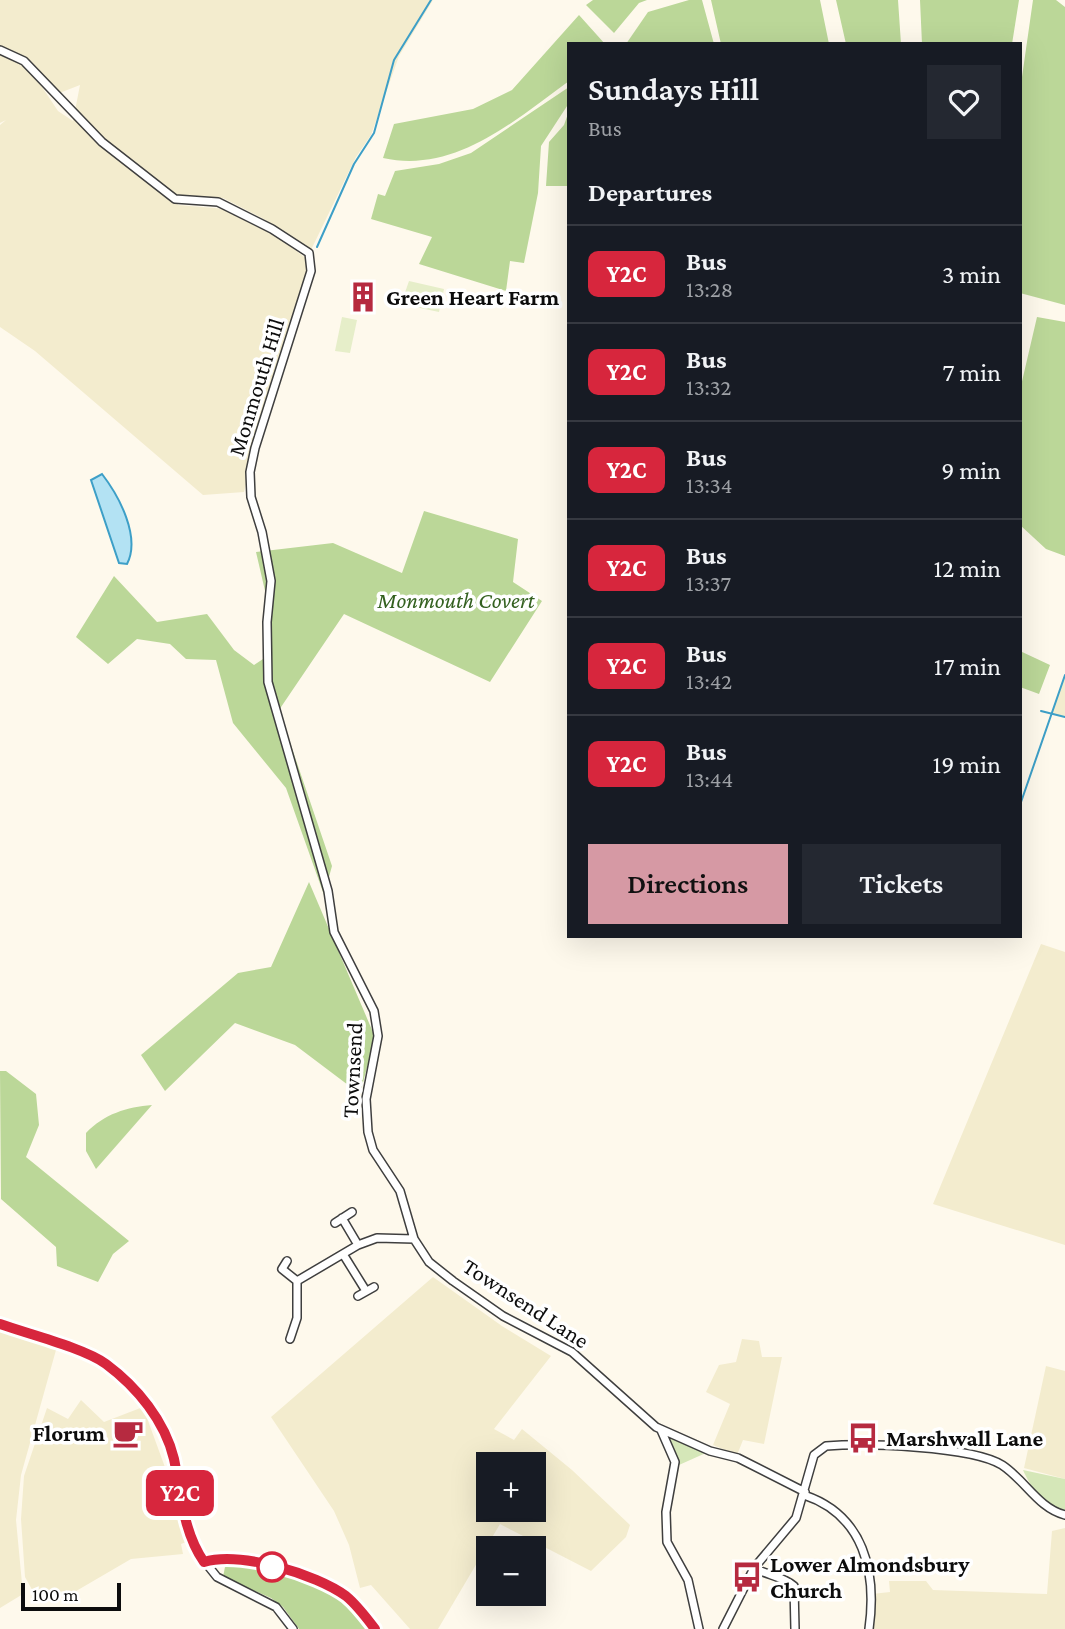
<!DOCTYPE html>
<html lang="en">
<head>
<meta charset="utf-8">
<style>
  :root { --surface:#171b24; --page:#242831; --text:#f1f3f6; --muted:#9ea1a6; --line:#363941; --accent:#d699a4 }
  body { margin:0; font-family:"Crimson Pro",serif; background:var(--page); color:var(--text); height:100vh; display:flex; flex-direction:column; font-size:26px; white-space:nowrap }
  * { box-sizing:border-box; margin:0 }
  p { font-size:23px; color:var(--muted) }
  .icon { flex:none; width:38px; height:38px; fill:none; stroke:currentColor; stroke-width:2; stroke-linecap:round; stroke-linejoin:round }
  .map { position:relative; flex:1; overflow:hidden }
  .drawer { position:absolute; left:567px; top:42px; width:455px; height:896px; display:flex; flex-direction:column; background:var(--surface); border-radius:0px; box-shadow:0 7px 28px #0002 }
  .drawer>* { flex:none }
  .badge { padding:0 14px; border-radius:10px; font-size:24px; line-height:46px }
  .tools { position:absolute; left:476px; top:1452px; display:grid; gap:14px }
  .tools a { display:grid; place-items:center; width:70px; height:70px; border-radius:0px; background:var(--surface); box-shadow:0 7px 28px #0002; font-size:35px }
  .scale { position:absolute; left:21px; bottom:18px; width:100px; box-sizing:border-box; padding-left:7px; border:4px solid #0c0c0c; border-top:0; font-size:19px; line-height:24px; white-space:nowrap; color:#0c0c0c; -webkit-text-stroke:5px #fff; paint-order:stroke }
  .map>.badge { position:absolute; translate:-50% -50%; box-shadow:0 0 0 4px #fff }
  h2 { padding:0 21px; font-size:26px; line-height:63px }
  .round { display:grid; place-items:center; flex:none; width:74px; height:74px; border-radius:0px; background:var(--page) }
  .overview { display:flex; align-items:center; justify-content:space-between; height:119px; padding:0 21px }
  h1 { font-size:33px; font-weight:600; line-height:52px }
  .button { display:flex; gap:14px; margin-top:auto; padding:14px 21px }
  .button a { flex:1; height:80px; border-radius:0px; background:var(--accent); color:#111; font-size:28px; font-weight:600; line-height:80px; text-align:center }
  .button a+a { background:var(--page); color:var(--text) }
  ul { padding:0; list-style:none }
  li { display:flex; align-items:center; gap:21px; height:98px; padding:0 21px; border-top:2px solid var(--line) }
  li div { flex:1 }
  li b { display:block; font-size:26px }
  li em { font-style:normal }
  li .badge { min-width:77px; font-weight:700; text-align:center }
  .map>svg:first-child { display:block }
  .farmland { fill:#f3ecce; fill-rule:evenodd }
  .green { fill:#d5e7b8 }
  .forest { fill:#bbd798 }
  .pitch { fill:#e6eec9 }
  .water { fill:#b3e2f3; stroke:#3d9fc7; stroke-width:2 }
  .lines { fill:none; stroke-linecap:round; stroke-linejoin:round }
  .stream { stroke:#3d9fc7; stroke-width:2 }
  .minor-casing { stroke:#3f3f3f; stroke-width:10 }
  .minor { stroke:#fff; stroke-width:7 }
  .line-casing { stroke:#fff; stroke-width:16 }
  .line { stroke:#d7263d; stroke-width:10 }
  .stop-dot { fill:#fff; stroke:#d7263d; stroke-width:3.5 }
  .labels { text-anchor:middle; stroke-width:7; stroke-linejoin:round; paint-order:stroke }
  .poi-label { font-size:23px; font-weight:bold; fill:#0c0c0c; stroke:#fff; text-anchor:start }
  .street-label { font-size:23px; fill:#0c0c0c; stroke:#fff }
  .park-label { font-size:23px; font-style:italic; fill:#346120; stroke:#fff }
</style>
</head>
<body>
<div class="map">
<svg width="1065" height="1629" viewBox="0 0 1065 1629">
  <rect width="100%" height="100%" fill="#fef9ec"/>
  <path class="farmland" d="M 0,0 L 433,0 L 399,56 L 371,135 L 356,157 L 311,250 L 262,218 L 223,198 L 188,199 L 177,195 L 178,205 L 226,209 L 282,240 L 307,259 L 307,274 L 275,372 L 244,492 L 203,495 L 35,351 L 0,327 L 0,125 L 6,120 L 0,123 L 0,54 L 20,63 L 38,81 L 58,111 L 73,121 L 80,85 L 57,94 L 26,58 L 0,47 Z
    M 1065,675 L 1065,717 L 1051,714 Z
    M 1041,944 L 1065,952 L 1065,1245 L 933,1204 Z
    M 433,1277 L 502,1326 L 551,1356 L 494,1429 L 514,1440 L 522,1429 L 572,1470 L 630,1525 L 626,1537 L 591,1571 L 500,1524 L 438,1629 L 410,1629 L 371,1585 L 360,1588 L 349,1545 L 334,1511 L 271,1417 ZM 488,1465 L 534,1465 L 534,1510 L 488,1510 Z
    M 0,1328 L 56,1350 L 21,1475 L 16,1520 L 23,1594 L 0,1608 Z
    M 742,1339 L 759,1341 L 762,1357 L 782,1357 L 764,1444 L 743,1440 L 737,1455 L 713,1445 L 730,1404 L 706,1392 L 719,1365 L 736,1362 Z
    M 1046,1366 L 1065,1371 L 1065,1479 L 1024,1468 Z
    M 81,1400 L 104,1422 L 143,1407 L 166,1470 L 161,1473 L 186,1542 L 181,1544 L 183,1554 L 131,1559 L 71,1594 L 53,1597 L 35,1595 L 25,1577 L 21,1519 L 24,1476 L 47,1408 L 68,1419 Z
    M 1065,1528 L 1065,1629 L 874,1629 L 872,1594 L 890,1592 L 889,1581 L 926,1581 L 933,1590 L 1047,1594 L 1052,1531 Z"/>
  <path class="green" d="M 665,1435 L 708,1452 L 679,1465 Z
    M 1023,1470 L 1065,1479 L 1065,1511 C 1045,1507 1031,1488 1023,1470 Z"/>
  <path class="forest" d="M 593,0 L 647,0 L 639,3 L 614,33 L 586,5 Z
    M 689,0 L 702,0 L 714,44 L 626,44 L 648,12 Z
    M 711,0 L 820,0 L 829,44 L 721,44 Z
    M 836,0 L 898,0 L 901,44 L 846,44 Z
    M 920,0 L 1019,0 L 1012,44 L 922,44 Z
    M 1033,0 L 1056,0 L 1065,7 L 1065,305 L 1020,293 L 1020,91 Z
    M 579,15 L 605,44 L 569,44 L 569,81 C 514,121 455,174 383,158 L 394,124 L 473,109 L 512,90 Z
    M 569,87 L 569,103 L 541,146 L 538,193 L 524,263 L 510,261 L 506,291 L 419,264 L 432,237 L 371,219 L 378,194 L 385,196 L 395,171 L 439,164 L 471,153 Z
    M 569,111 L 569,186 L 546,186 L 549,142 L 564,125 Z
    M 1037,317 L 1065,322 L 1065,556 L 1046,549 L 1020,525 L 1020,390 Z
    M 424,511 L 518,539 L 513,582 L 542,601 L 490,682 L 344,614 L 279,710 L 332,866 L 324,895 L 286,788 L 233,723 L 216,660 L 186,659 L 170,644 L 137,639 L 108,664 L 76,637 L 114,576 L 157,622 L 207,614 L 234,650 L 254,665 L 272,653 L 272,621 L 256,552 L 333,543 L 402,573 Z
    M 1020,651 L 1050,665 L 1039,694 L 1020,687 Z
    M 309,882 L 375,1037 L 360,1094 L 295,1045 L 235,1023 L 165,1091 L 141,1055 L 238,973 L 271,967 Z
    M 0,1071 L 6,1071 L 36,1094 L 39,1125 L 26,1157 L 129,1241 L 113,1254 L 98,1282 L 57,1266 L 56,1247 L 1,1199 Z
    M 152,1105 L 96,1169 L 86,1151 L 86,1133 C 104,1114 127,1107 152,1105 Z
    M 235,1561 L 291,1572 L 344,1595 L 373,1629 L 299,1629 L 283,1607 L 271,1598 L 223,1577 L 225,1567 Z"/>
  <path class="pitch" d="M 409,281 L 444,289 L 439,312 L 401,304 Z
    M 342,317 L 357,320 L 350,353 L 335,351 Z"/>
  <path class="water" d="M 102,474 C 119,496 141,537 127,564 L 119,563 L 91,480 Z"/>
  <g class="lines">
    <path class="stream" d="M 317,247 L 354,164 L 374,133 L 394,60 L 431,0
      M 1041,711 L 1065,717
      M 1020,805 L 1065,675"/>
    <g class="minor-casing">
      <path id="minor" d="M 0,50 L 24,61 L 102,142 L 175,199 L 218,202 L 272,229 L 309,253 L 311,271 L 255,448 L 250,472 L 251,497 L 262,532 L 271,581 L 267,622 L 268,682 L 328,891 L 334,932 L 374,1011 L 378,1036 L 366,1099 L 368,1132 L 373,1150 L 400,1191 L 414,1239 L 429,1262 L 453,1281 L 503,1316 L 572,1352 L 656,1427 L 710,1451 L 738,1458 L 805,1492
        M 342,1218 L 358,1245
        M 335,1223 L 352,1212
        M 343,1254 L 366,1291
        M 287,1261 L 282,1269 L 297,1281
        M 297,1281 L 358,1245 L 377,1238 L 414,1239
        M 358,1296 L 374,1287
        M 0,1324 L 100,1360 L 146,1402 L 157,1418 L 173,1456 L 185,1518 L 201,1557 L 217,1577 L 276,1607 L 293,1629
        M 290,1339 L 297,1318 L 297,1281
        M 661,1430 L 675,1462 L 666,1512 L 667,1542 L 688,1580 L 699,1629
        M 804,1495 C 864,1515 877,1572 869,1629
        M 204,1561 C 240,1551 315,1574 346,1596 C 358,1605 366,1617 375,1629
        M 754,1568 C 767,1575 784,1577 794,1586 L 795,1629
        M 723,1629 L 754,1568 L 796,1518 L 814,1455 L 826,1446 C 865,1443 971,1446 1002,1465 C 1025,1480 1038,1508 1065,1515"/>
    </g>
    <use href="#minor" class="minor"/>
  </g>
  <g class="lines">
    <g class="line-casing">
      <path id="line" d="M 0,1324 C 28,1334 84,1348 106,1364 C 137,1387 165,1421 174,1459 C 181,1493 183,1532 204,1562 C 240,1551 316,1574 346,1596 C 357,1605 366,1617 375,1629"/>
    </g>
    <use href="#line" class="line"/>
  </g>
  <defs>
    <g id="building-bare" transform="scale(2.415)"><path d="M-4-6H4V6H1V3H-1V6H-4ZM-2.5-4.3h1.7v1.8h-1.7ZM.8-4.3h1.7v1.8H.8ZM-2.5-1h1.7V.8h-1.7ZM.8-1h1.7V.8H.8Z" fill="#b62a40" stroke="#fff" stroke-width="2.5" paint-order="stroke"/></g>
    <g id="cafe-bare" transform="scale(2.415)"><path d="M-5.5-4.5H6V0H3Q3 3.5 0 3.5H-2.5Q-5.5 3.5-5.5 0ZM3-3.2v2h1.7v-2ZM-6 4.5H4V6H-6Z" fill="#b62a40" stroke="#fff" stroke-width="2.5" paint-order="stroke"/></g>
    <g id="bus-bare" transform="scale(2.415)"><path d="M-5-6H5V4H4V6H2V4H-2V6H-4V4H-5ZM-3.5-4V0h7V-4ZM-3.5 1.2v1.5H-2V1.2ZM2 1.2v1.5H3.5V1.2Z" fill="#b62a40" stroke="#fff" stroke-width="2.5" paint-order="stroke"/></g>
  </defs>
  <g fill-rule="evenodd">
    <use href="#building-bare" x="363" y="297"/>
    <use href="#cafe-bare" x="128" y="1433"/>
    <use href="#bus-bare" x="863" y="1438"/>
    <use href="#bus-bare" x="747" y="1577"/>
  </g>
  <circle class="stop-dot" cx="272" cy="1567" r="14"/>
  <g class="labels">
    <g class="poi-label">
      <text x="386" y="305">Green Heart Farm</text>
      <text x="105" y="1441" text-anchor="end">Florum</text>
      <text x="886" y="1446">Marshwall Lane</text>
      <text x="770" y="1572">Lower Almondsbury<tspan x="770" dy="26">Church</tspan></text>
    </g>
    <g class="street-label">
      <text transform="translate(256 387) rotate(-73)" y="8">Monmouth Hill</text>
      <text transform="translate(352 1070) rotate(-87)" y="8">Townsend</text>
      <text transform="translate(526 1303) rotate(33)" y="8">Townsend Lane</text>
    </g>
    <g class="park-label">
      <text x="456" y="608">Monmouth Covert</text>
    </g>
  </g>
</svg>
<div class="tools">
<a>+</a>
<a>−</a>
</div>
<div class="scale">100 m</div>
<b class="badge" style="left:180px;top:1493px;background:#d7263d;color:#fff">Y2C</b>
<section class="drawer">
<div class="overview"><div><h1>Sundays Hill</h1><p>Bus</p></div><a class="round"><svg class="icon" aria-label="heart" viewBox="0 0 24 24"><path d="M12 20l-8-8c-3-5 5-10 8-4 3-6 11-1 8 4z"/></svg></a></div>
<h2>Departures</h2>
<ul>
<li><span class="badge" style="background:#d7263d;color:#fff">Y2C</span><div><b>Bus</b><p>13:28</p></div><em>3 min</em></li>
<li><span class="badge" style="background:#d7263d;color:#fff">Y2C</span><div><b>Bus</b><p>13:32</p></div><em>7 min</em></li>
<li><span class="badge" style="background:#d7263d;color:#fff">Y2C</span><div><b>Bus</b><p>13:34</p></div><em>9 min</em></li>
<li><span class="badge" style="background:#d7263d;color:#fff">Y2C</span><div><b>Bus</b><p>13:37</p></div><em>12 min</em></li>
<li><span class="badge" style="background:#d7263d;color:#fff">Y2C</span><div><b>Bus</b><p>13:42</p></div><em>17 min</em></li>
<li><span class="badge" style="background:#d7263d;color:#fff">Y2C</span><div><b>Bus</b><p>13:44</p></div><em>19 min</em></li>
</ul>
<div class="button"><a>Directions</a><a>Tickets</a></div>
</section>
</div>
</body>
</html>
